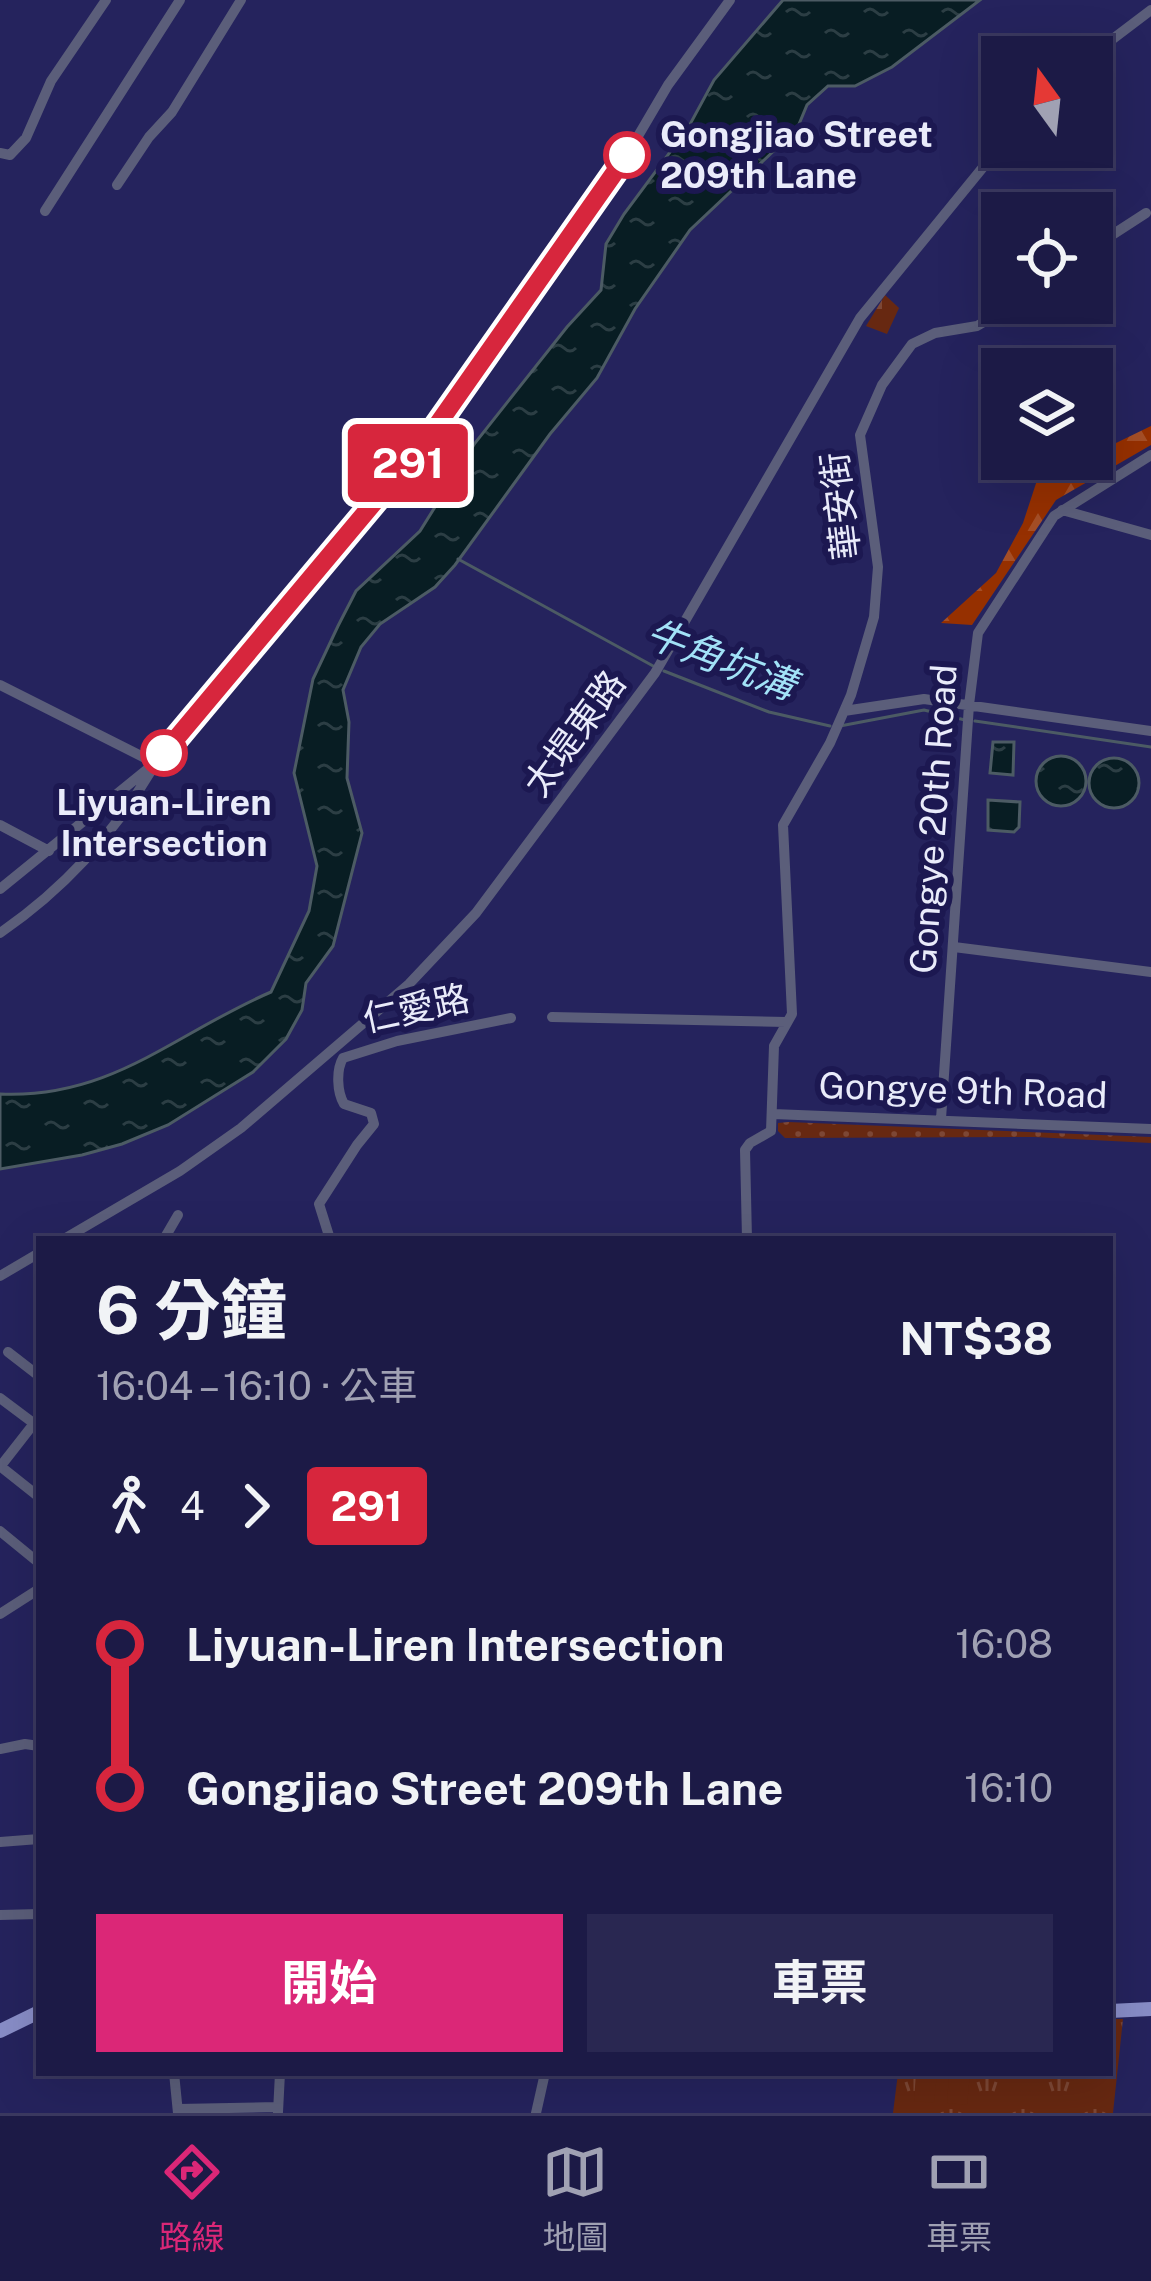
<!DOCTYPE html>
<html lang="zh-TW">
<head>
<meta charset="utf-8">
<style>
  :root { --surface:#1c1a46; --page:#292751; --text:#f1f3f6; --muted:#a0a1b3; --line:#3a385f; --accent:#db2777 }
  body { margin:0; font-family:"Public Sans","Noto Sans TC",sans-serif; background:var(--page); color:var(--text); height:100vh; display:flex; flex-direction:column; font-size:45px; white-space:nowrap }
  * { box-sizing:border-box; margin:0 }
  p { font-size:39px; color:var(--muted) }
  .icon { flex:none; width:66px; height:66px; fill:none; stroke:currentColor; stroke-width:2; stroke-linecap:round; stroke-linejoin:round }
  .map { position:relative; flex:1; overflow:hidden }
  .sheet { position:absolute; left:36px; top:1236px; width:1077px; height:840px; display:flex; flex-direction:column; background:var(--surface); border-radius:0px; box-shadow:0 12px 48px #0002,0 0 0 3px var(--line) }
  .sheet>* { flex:none }
  .badge { padding:0 24px; border-radius:9px; font-size:42px; line-height:78px }
  .needle { width:78px; rotate:345deg }
  .controls { position:absolute; left:981px; top:36px; display:grid; gap:24px }
  .controls a { display:grid; place-items:center; width:132px; height:132px; border-radius:0px; background:var(--surface); box-shadow:0 12px 48px #0002,0 0 0 3px var(--line); font-size:60px }
  .map>.badge { position:absolute; translate:-50% -50%; box-shadow:0 0 0 6px #fff }
  .legs { display:flex; align-items:center; gap:18px; height:132px; padding:0 60px; font-size:39px }
  .legs p { margin-inline-start:auto }
  .head { display:flex; align-items:center; justify-content:space-between; height:204px; padding:0 60px }
  h1 { font-size:66px; font-weight:700; line-height:90px }
  .primary-button { display:flex; gap:24px; margin-top:auto; padding:24px 60px }
  .primary-button a { flex:1; height:138px; border-radius:0px; background:var(--accent); color:#fff; font-size:48px; font-weight:700; line-height:138px; text-align:center }
  .primary-button a+a { background:var(--page); color:var(--text) }
  ul { padding:0 60px; list-style:none }
  li { display:flex; align-items:center; gap:42px; height:144px; font-size:45px }
  li i { display:grid; place-items:center; width:18px; height:100%; margin:0 15px; background:currentColor }
  li i::after { content:''; width:30px; height:30px; margin:-15px; border:9px solid; border-radius:50%; background:var(--surface) }
  li p { margin-inline-start:auto }
  li:first-child i { background:linear-gradient(#0000 50%,currentColor 0) }
  li:last-child i { background:linear-gradient(currentColor 50%,#0000 0) }
  .dock { display:flex; justify-content:space-around; align-items:center; height:168px; border-top:3px solid var(--line); background:var(--surface); font-size:33px; color:var(--muted) }
  .dock a { display:grid; justify-items:center; gap:6px }
  .dock .current { color:var(--accent) }
  .map>svg:first-child { display:block }
  .grass { fill:url(#grass-dots) }
  .forest { fill:url(#forest-firs) }
  .cemetery { fill:url(#cemetery-stones) }
  .park { fill:url(#park-tufts) }
  .pitch { fill:#672811 }
  .water { fill:url(#water-ripples); stroke:#4c5b64; stroke-width:3 }
  .lines { fill:none; stroke-linecap:round; stroke-linejoin:round }
  .stream { stroke:#4c5b64; stroke-width:3 }
  .minor { stroke:#5b5e7a; stroke-width:10 }
  .major { stroke:#888dc7; stroke-width:14 }
  .line-1-casing { stroke:#fff; stroke-width:27 }
  .line-1 { stroke:#d7263d; stroke-width:18 }
  .stop-1-dot { fill:#fff; stroke:#d7263d; stroke-width:6 }
  .labels { text-anchor:middle; stroke-width:12; stroke-linejoin:round; paint-order:stroke }
  .stop-label { font-size:36px; font-weight:bold; fill:#e9ebfa; stroke:#1c1851; text-anchor:start }
  .street-label { font-size:36px; fill:#e9ebfa; stroke:#1c1851 }
  .water-label { font-size:39px; font-style:italic; fill:#a2e2f7; stroke:#1c1851 }
</style>
</head>
<body>
<div class="map">
<svg width="1151" height="2113" viewBox="0 0 1151 2113">
  <defs>
    <pattern id="grass-dots" width="8" height="8" patternUnits="userSpaceOnUse" patternTransform="scale(3)"><rect width="8" height="8" fill="#672811"/><path d="M2 2h.1M6 6h.1" fill="none" stroke="#7d4735" stroke-width="1.8" stroke-linecap="round"/></pattern>
    <pattern id="forest-firs" width="22" height="20" patternUnits="userSpaceOnUse" patternTransform="scale(3)"><rect width="22" height="20" fill="#963000"/><path d="M5 1l3.5 6h-7zM16 11l3.5 6h-7z" fill="#a54e26"/></pattern>
    <pattern id="cemetery-stones" width="16" height="16" patternUnits="userSpaceOnUse" patternTransform="scale(3)"><rect width="16" height="16" fill="#672811"/><path d="M2 7V4a2 2 0 0 1 4 0v3zM10 15v-3a2 2 0 0 1 4 0v3z" fill="#7d4735"/></pattern>
    <pattern id="park-tufts" width="24" height="20" patternUnits="userSpaceOnUse" patternTransform="scale(3)"><rect width="24" height="20" fill="#672811"/><path d="M3 7l-1-3M5 7V3M7 7l1-3M15 17l-1-3M17 17v-4M19 17l1-3" fill="none" stroke="#7d4735"/></pattern>
    <pattern id="water-ripples" width="26" height="14" patternUnits="userSpaceOnUse" patternTransform="scale(3)"><rect width="26" height="14" fill="#081d23"/><path d="M2 4q2-2 4 0t4 0M15 11q2-2 4 0t4 0" fill="none" stroke="#2c3e44"/></pattern>
  </defs>
  <rect width="100%" height="100%" fill="#25235d"/>
  <path class="grass" d="M 788,1122 L 1151,1137 L 1151,1143 L 1034,1137 L 785,1138 L 778,1131 L 778,1123 Z"/>
  <path class="forest" d="M 1151,426 L 1151,445 L 1056,500 L 972,625 L 941,623 L 996,573 L 1023,523 L 1044,459 L 1092,459 L 1092,449 L 1116,443 Z"/>
  <path class="cemetery" d="M 885,295 L 899,308 L 887,334 L 866,326 Z"/>
  <path class="park" d="M 1110,2019 L 1123,2019 L 1113,2113 L 893,2113 L 898,2073 L 1110,2073 Z"/>
  <path class="pitch" d="M 916,2073 L 937,2073 L 934,2103 L 914,2101 Z
    M 949,2073 L 970,2073 L 967,2105 L 947,2103 Z"/>
  <path class="water" d="M 783,0 L 980,0 L 892,67 L 855,86 L 828,86 L 807,105 L 797,129 L 690,230 L 635,309 L 597,378 L 550,434 L 455,565 L 435,587 L 380,624 L 361,647 L 343,690 L 349,722 L 347,778 L 362,833 L 333,946 L 306,983 L 302,1010 L 286,1039 L 253,1072 L 168,1125 L 122,1144 L 82,1155 L 0,1169 L 0,1094 C 112,1099 175,1033 271,992 L 309,911 L 317,866 L 294,773 L 313,679 L 338,626 L 356,591 L 420,531 L 475,443 L 567,327 L 601,290 L 606,244 L 624,214 L 688,128 L 714,80 Z
    M 993,742 L 1014,742 L 1013,775 L 990,773 Z
    M1036 781a25 25 0 1 1 50 0a25 25 0 1 1-50 0Z
    M1089 783a25 25 0 1 1 50 0a25 25 0 1 1-50 0Z
    M 988,800 L 1020,802 L 1019,827 L 1014,832 L 988,830 Z"/>
  <g class="lines">
    <path class="stream" d="M 458,559 L 655,667
      M 664,671 L 769,712 L 830,726
      M 975,721 L 1151,747
      M 840,726 L 924,710 L 965,720"/>
    <path class="minor" d="M 1089,57 L 1151,10
      M 0,153 L 10,155 L 26,138 L 51,81 L 106,0
      M 117,185 L 149,137 L 172,112 L 241,0
      M 45,211 L 180,0
      M 1092,248 L 1146,213
      M 1062,510 L 1151,535
      M 0,685 L 155,763
      M 844,711 L 924,699 L 1151,731
      M 0,825 L 49,851
      M 0,889 L 155,763 L 413,458 L 611,182 L 668,85 L 730,0
      M 0,933 C 61,891 113,835 151,771
      M 954,947 L 1151,972
      M 552,1017 L 786,1022
      M 773,1114 L 1151,1129
      M 941,1119 L 969,705 L 978,633 L 1054,516 L 1151,455
      M 64,1239 L 180,1171 L 241,1128 L 409,984 L 476,913 L 655,673 L 860,318 L 1002,144
      M 164,1239 L 178,1215
      M 330,1239 L 319,1204 L 357,1145 L 374,1124 L 371,1113 L 344,1104 C 337,1092 336,1070 343,1058 L 397,1041 L 511,1018
      M 747,1239 L 745,1150 L 750,1143 L 771,1131 L 774,1046 L 792,1014 L 783,825 L 830,743 L 851,695 L 874,617 L 878,567 L 860,435 L 882,385 L 912,344 L 935,333 L 977,326 L 1016,303
      M 0,1276 L 39,1253
      M 8,1352 L 39,1376
      M 0,1398 L 36,1425
      M 0,1466 L 39,1497
      M 0,1467 L 39,1417
      M 0,1531 L 39,1563
      M 0,1614 L 39,1589
      M 0,1749 L 25,1744 L 39,1746
      M 0,1842 L 39,1839
      M 0,1915 L 39,1914
      M 174,2073 L 178,2113
      M 178,2109 L 278,2107
      M 278,2112 L 280,2073
      M 536,2113 L 545,2073"/>
    <path class="major" d="M 1110,2011 L 1151,2009
      M 0,2031 L 39,2012"/>
  </g>
  <g class="lines">
    <g class="line-1-casing">
      <path id="line-1" d="M 164,753 L 428,438 L 627,155"/>
    </g>
    <use href="#line-1" class="line-1"/>
  </g>
  <g class="stop-1-dot">
    <circle cx="627" cy="155" r="21"/>
    <circle cx="164" cy="753" r="21"/>
  </g>
  <g class="labels">
    <g class="stop-label">
      <text x="660" y="147">Gongjiao Street<tspan x="660" dy="41">209th Lane</tspan></text>
      <text x="164" y="815" text-anchor="middle">Liyuan-Liren<tspan x="164" dy="41">Intersection</tspan></text>
    </g>
    <g class="street-label">
      <text transform="translate(840 506) rotate(-97)" y="13">華安街</text>
      <text transform="translate(574 733) rotate(-54)" y="13">太堤東路</text>
      <text transform="translate(933 819) rotate(-86)" y="13">Gongye 20th Road</text>
      <text transform="translate(416 1008) rotate(-12)" y="13">仁愛路</text>
      <text transform="translate(963 1090) rotate(2)" y="13">Gongye 9th Road</text>
    </g>
    <g class="water-label">
      <text transform="translate(721 659) rotate(21)" y="14">牛角坑溝</text>
    </g>
  </g>
</svg>
<div class="controls">
<a><svg class="needle" viewBox="-14 -14 28 28"><path d="M0-13l5 13h-10z" fill="#e53935"/><path d="M0 13l5-13h-10z" fill="#a0a1b3"/></svg></a>
<a><svg class="icon" aria-label="locate" viewBox="0 0 24 24"><circle cx="12" cy="12" r="6"/><path d="M12 2v4M12 18v4M2 12h4M18 12h4"/></svg></a>
<a><svg class="icon" aria-label="layers" viewBox="0 0 24 24"><path d="M12 4l9 5-9 5-9-5zM3 14l9 5 9-5"/></svg></a>
</div>
<b class="badge" style="left:408px;top:463px;background:#d7263d;color:#fff">291</b>
<section class="sheet">
<div class="head"><div><h1>6 分鐘</h1><p>16:04 – 16:10 · 公車</p></div><b>NT$38</b></div>
<div class="legs"><svg class="icon" aria-label="walk" viewBox="0 0 24 24"><circle cx="13" cy="4" r="2"/><path d="M13 8l-2 6 4 7M11 14l-3 7M7 12l3-4h3l4 4"/></svg>4<svg class="icon" aria-label="forward" viewBox="0 0 24 24"><path d="M9 5l7 7-7 7"/></svg><b class="badge" style="background:#d7263d;color:#fff">291</b></div>
<ul>
<li><i style="color:#d7263d"></i><b>Liyuan-Liren Intersection</b><p>16:08</p></li>
<li><i style="color:#d7263d"></i><b>Gongjiao Street 209th Lane</b><p>16:10</p></li>
</ul>
<div class="primary-button"><a>開始</a><a>車票</a></div>
</section>
</div>
<nav class="dock">
<a class="current"><svg class="icon" aria-label="directions" viewBox="0 0 24 24"><path d="M12 3l9 9-9 9-9-9zM9 14v-3h6M13 9l2 2-2 2"/></svg>路線</a>
<a><svg class="icon" aria-label="map" viewBox="0 0 24 24"><path d="M3 6l6-2 6 2 6-2v14l-6 2-6-2-6 2zM9 4v14M15 6v14"/></svg>地圖</a>
<a><svg class="icon" aria-label="tickets" viewBox="0 0 24 24"><path d="M3 7h18v10H3zM15 7v10"/></svg>車票</a>
</nav>
</body>
</html>
